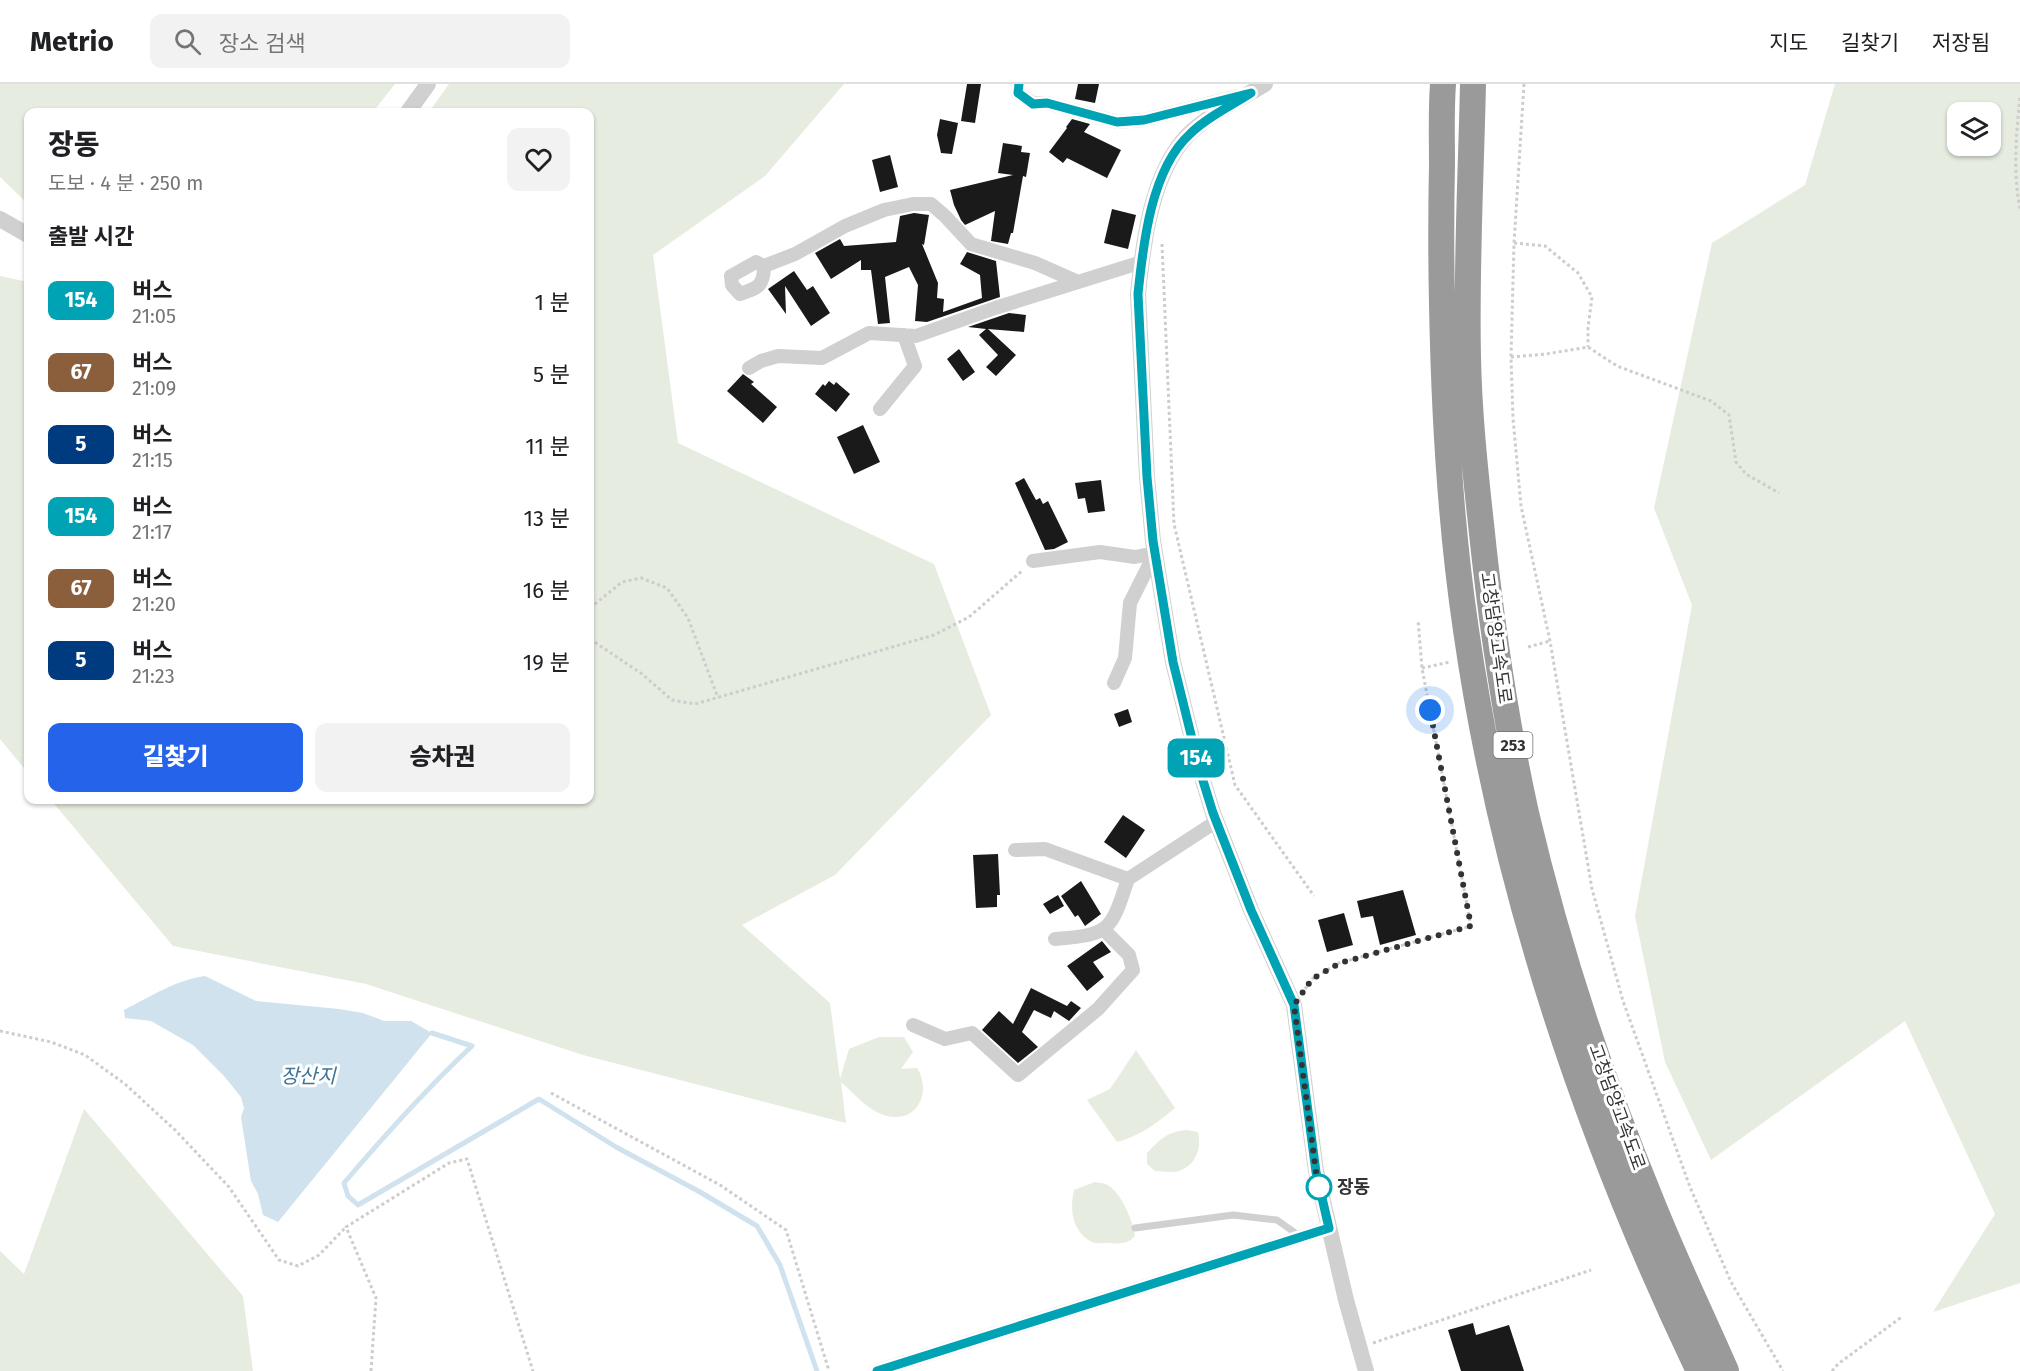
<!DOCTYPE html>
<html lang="ko">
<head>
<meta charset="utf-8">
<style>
  :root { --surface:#fff; --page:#f2f2f2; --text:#202124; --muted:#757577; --line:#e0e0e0; --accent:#2563eb }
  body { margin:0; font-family:"Fira Sans","Noto Sans KR",sans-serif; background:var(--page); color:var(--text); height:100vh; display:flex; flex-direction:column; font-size:22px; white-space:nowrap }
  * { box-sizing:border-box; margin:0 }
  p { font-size:20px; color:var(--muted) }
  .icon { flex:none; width:33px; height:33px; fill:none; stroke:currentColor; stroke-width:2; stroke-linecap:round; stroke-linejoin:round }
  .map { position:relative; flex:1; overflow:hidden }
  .drawer { position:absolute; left:24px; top:24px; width:570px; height:696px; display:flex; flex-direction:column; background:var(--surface); border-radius:12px; box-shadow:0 2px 4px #0004 }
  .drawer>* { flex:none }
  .badge { padding:0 12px; border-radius:9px; font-size:21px; line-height:39px }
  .fabs { position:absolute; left:1947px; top:18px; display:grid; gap:12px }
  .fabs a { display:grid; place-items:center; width:54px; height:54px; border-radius:12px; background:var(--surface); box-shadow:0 2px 4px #0004; font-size:30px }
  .you { position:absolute; width:30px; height:30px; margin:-15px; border:4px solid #fff; border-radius:50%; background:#1a73e8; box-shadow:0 0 0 9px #1a73e833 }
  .map>.badge { position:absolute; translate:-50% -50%; box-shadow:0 0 0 3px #fff }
  h2 { padding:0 24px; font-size:22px; line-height:54px }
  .round { display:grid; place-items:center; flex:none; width:63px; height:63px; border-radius:12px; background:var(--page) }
  .overview { display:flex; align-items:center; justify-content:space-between; height:102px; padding:0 24px }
  h1 { font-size:28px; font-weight:800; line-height:45px }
  .action { display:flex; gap:12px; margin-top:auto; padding:12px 24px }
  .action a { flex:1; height:69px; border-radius:12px; background:var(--accent); color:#fff; font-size:24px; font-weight:800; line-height:69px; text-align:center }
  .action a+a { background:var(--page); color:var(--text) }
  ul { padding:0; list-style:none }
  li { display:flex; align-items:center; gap:18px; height:72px; padding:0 24px }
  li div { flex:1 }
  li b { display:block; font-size:22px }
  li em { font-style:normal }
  li .badge { min-width:66px; font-weight:700; text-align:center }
  header { display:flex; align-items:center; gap:36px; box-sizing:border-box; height:84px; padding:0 30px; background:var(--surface); border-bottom:2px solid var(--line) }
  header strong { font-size:28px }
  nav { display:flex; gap:33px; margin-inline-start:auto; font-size:21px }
  .search { width:420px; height:54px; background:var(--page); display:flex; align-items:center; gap:15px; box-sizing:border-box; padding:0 21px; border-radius:12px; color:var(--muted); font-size:22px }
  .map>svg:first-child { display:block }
  .green { fill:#e6ecdf; fill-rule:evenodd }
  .water { fill:#cfe2ee }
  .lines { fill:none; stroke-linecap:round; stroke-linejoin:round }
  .stream { stroke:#cfe2ee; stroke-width:5 }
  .building { fill:#1a1a1a }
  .path { stroke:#cdcdcd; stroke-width:3; stroke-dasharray:3 3; stroke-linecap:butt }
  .service { stroke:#d0d0d0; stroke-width:7 }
  .minor { stroke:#d0d0d0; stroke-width:14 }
  .tertiary { stroke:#d0d0d0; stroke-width:16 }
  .motorway { stroke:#9a9a9a; stroke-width:26 }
  .line-casing { stroke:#fff; stroke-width:14 }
  .line { stroke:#00a3b4; stroke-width:9 }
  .walk { stroke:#333; stroke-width:6; stroke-dasharray:0 10.8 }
  .stop-dot { fill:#fff; stroke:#00a3b4; stroke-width:3 }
  .labels { text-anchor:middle; stroke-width:6; stroke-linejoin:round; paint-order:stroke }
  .shield { fill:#fff; stroke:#707070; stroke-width:1.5 }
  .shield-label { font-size:16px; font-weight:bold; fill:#333 }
  .street-label { font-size:18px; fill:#333; stroke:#fff }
  .stop-label { font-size:18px; font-weight:bold; fill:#333; stroke:#fff; text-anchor:start }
  .water-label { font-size:20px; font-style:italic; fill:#3f7597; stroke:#fff }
</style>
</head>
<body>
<header>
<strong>Metrio</strong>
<div class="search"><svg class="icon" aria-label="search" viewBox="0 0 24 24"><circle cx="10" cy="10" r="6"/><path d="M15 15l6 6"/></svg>장소 검색</div>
<nav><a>지도</a><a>길찾기</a><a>저장됨</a></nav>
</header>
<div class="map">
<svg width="2020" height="1287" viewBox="0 0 2020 1287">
  <rect width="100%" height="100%" fill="#fff"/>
  <path class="green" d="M 0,0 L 395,0 L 373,28 L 28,28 L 28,120 L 0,93 Z
    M 449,0 L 844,0 L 765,92 L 653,171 L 678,359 L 934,480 L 991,631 L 835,791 L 742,841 L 830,919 L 840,995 L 849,965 L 879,953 L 904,953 L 913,968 L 901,985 L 917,984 C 932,1007 918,1039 887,1032 C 868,1027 855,1010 841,998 L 846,1039 L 583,971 L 366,900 L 173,862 L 51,716 L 590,716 L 590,28 L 429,28 Z
    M 1835,0 L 2020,0 L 2020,1199 L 1933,1228 L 1995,1130 L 1905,937 L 1711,1076 L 1665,978 L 1635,832 L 1692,521 L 1654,424 L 1712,159 L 1805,101 ZM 1958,28 L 1990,28 L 1990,62 L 1958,62 Z
    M 0,192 L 28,198 L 28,689 L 0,655 Z
    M 1136,966 L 1175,1024 C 1157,1039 1140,1052 1117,1058 L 1087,1016 L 1110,1005 Z
    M 84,1025 L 243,1212 L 253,1287 L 0,1287 L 0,1167 L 24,1190 Z
    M 1187,1046 L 1198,1048 C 1202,1064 1196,1081 1179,1087 C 1172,1089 1162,1087 1155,1087 L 1147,1080 L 1147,1069 C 1161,1055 1166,1048 1187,1046 Z
    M 1095,1098 C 1100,1099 1106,1099 1109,1102 C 1121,1109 1134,1139 1135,1152 C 1128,1160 1119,1160 1109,1159 C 1103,1159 1094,1160 1090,1157 C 1071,1145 1070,1124 1074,1106 Z"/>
  <path class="water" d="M 205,892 L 256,917 L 339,925 L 363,929 L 384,937 L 411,937 L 432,949 L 278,1138 L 263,1131 L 258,1110 L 251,1097 L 241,1033 L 244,1024 L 241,1013 L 224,992 L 193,961 L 151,937 L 125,934 L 124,926 C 152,912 173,897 205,892 Z"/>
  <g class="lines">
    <path class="stream" d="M 432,949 L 472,962 C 426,1005 385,1051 344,1099 L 348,1112 L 358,1121 L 539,1015 L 616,1063 L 700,1108 L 757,1142 L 780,1181 L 817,1287"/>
  </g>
  <path class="building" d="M 967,0 L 981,0 L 975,39 L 961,37 Z
    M 1078,0 L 1099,0 L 1095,19 L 1075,15 Z
    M 940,35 L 958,39 L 952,70 L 941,69 L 937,51 Z
    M 1072,35 L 1090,40 L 1084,48 L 1121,66 L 1107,94 L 1067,74 L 1063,79 L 1049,68 L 1067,44 L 1066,43 Z
    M 1003,59 L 1022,62 L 1021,68 L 1030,69 L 1026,93 L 1023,92 L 1013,149 L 1011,149 L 1008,160 L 991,157 L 995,127 L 965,141 L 961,136 L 954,121 L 950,106 L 1013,91 L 998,89 Z
    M 890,71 L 898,103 L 880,108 L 872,76 Z
    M 1112,125 L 1136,131 L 1128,165 L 1104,159 Z
    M 914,129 L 929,131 L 924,161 L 922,160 L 938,199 L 937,214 L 944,215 L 943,228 L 982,214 L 980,191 L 960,180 L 967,168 L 996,177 L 1000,213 L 927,238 L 915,237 L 918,201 L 909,183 L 885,193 L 890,239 L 878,240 L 871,186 L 861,186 L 861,176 L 831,195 L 815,169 L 840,155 L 844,162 L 896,158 L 900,132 Z
    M 794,187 L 807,206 L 813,202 L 830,229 L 811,242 L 785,202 L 786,230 L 768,205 Z
    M 1009,229 L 1026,231 L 1024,248 L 988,245 L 1016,271 L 996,292 L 986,283 L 998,271 L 979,251 L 986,245 L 968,243 Z
    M 959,265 L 975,288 L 963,297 L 947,275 Z
    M 743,290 L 754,298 L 751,300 L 777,323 L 763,339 L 727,307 Z
    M 829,297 L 834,301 L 836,298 L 850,310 L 836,328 L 815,310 L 823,300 L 825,302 Z
    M 863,341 L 880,378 L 854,390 L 837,353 Z
    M 1024,394 L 1036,416 L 1040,414 L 1043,420 L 1048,417 L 1068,458 L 1054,465 L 1045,466 L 1015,399 Z
    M 1101,396 L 1105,427 L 1088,429 L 1085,414 L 1078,415 L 1075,399 Z
    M 1128,625 L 1132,638 L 1119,643 L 1114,630 Z
    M 1123,731 L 1145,746 L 1126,774 L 1104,758 Z
    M 998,770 L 1000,811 L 997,811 L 997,823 L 976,824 L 973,771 Z
    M 1081,797 L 1101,830 L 1085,842 L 1078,831 L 1075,833 L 1061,812 Z
    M 1403,806 L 1416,851 L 1380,861 L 1373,832 L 1361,834 L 1357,817 Z
    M 1058,811 L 1064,822 L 1050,830 L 1043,820 Z
    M 1344,829 L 1353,861 L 1327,868 L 1318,836 Z
    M 1102,857 L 1111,868 L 1093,878 L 1104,893 L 1087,907 L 1067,882 Z
    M 1031,904 L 1067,922 L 1071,917 L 1081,924 L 1069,937 L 1054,927 L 1051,934 L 1034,926 L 1022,948 L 1038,963 L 1018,979 L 982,946 L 999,927 L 1013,940 Z
    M 1473,1239 L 1476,1251 L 1509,1241 L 1524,1287 L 1461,1287 L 1448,1246 Z"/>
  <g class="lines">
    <path class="path" d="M 1524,0 L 1514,159 L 1511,273 L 1513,334 L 1521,422 L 1550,557 L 1592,805 L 1623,917 L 1690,1103 L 1731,1198 L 1783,1287
      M 2020,14 C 2016,49 2013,89 2020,125
      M 1514,159 L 1545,162 L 1578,189 L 1592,213 L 1588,244 L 1588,263
      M 1162,160 L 1174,440 L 1235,701 L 1314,812
      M 1511,273 L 1546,270 L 1588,263 L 1617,282 L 1711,317 L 1729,331 L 1736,378 L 1746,390 L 1779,409
      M 590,524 L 622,498 L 641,494 L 667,504 L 688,534 L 718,614
      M 590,555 L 642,590 L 672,616 L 695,620 L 934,551 L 969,533 L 1023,486
      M 1528,563 L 1550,557
      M 1422,584 L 1450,578
      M 1305,905 L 1312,895 L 1339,879 L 1471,842 L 1422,584 L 1418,536
      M 0,947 L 51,958 L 85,971 L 125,1000 L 175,1046 L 229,1103 L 279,1176 L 298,1182 L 319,1171 L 346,1143
      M 551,1009 L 720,1101 L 786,1146 L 829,1287
      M 1373,1259 L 1591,1186
      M 371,1287 L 376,1214 L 346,1143 L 449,1079 L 467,1075 L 533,1287
      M 1832,1287 L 1838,1280 L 1903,1232"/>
    <path class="service" d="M 1135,1144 L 1233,1131 L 1277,1136 L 1301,1153"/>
    <path class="minor" d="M 1019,0 L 1018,9 L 1033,19 L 1047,19 L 1117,38 L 1144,36 L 1238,12
      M 764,182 C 764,202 758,204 740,210 L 732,201 L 731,192 L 756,178 L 764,182 L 795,170 L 845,142 L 884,126 L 913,120 L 931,120 L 945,132 L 971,160 L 1035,179 L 1078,198
      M 749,284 L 761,277 L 778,272 L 822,274 L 869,249 L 916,252 L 995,224 L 1142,178
      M 880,325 L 915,282 L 904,251
      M 1033,477 L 1100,468 L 1135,473 L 1155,469
      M 1114,599 L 1125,574 L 1130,519 L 1155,469
      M 1015,766 L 1045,765 L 1128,795 L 1217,737
      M 1055,855 C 1111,851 1111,846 1128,795
      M 913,941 L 945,955 L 972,949 L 1018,991 L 1098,925 L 1133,886 L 1129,871 L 1104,846
      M 877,1287 L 1329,1144"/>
    <path class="tertiary" d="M 1265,0 C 1241,15 1208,31 1188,51 C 1151,89 1143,160 1138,210 L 1147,393 L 1153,457 L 1173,578 L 1200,687 L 1213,729 L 1251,826 L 1294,921 L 1316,1087 L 1346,1216 L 1366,1287
      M 408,28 L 428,0
      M 0,135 L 28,151"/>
    <path class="motorway" d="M 1443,0 C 1441,27 1442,53 1442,80 C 1441,127 1441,173 1442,220 C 1444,329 1450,438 1466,546 C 1503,804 1587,1053 1699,1287
      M 1473,0 C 1471,91 1466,182 1468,273 C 1469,329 1475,385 1481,440 C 1491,537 1505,634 1526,729 C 1557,861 1600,992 1651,1116 C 1674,1174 1701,1230 1726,1287"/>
  </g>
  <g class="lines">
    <g class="line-casing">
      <path id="line" d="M 877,1287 L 1329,1144 L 1316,1088 L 1294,921 L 1251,826 L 1213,729 L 1200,687 L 1173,578 L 1153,457 L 1147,393 L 1138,210 C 1143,161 1151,85 1190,50 C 1207,33 1231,22 1251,9 L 1144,36 L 1117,38 L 1047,19 L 1033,20 L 1018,9 L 1019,0"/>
    </g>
    <use href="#line" class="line"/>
    <path class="walk" d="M 1319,1103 L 1320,1106 L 1316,1088 L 1294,921 L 1312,895 L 1340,879 L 1471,842 L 1430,626"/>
  </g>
  <circle class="stop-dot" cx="1319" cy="1103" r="12"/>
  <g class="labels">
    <rect class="shield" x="1493.5" y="648" width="39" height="26" rx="4.5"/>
    <g class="shield-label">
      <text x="1513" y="667">253</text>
    </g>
    <g class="street-label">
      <text transform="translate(1496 554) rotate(82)" y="6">고창담양고속도로</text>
      <text transform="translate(1617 1023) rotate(70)" y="6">고창담양고속도로</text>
    </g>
    <g class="stop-label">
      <text x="1337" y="1109">장동</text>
    </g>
    <g class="water-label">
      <text x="308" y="999">장산지</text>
    </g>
  </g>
</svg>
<div class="fabs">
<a><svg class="icon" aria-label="layers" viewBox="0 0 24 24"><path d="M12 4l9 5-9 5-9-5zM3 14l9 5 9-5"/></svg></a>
</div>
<div class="you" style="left:1430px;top:626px"></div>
<b class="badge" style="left:1196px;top:674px;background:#00a3b4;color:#fff">154</b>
<section class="drawer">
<div class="overview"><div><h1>장동</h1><p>도보 · 4 분 · 250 m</p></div><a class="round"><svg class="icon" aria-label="heart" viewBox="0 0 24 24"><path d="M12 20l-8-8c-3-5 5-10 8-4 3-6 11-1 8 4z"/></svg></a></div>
<h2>출발 시간</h2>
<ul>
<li><span class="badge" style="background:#00a3b4;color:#fff">154</span><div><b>버스</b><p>21:05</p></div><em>1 분</em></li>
<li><span class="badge" style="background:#8b5e3c;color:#fff">67</span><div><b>버스</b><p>21:09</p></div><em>5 분</em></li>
<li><span class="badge" style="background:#003b80;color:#fff">5</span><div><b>버스</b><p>21:15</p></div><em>11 분</em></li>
<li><span class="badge" style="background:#00a3b4;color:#fff">154</span><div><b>버스</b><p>21:17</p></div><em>13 분</em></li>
<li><span class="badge" style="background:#8b5e3c;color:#fff">67</span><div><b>버스</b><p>21:20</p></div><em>16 분</em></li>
<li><span class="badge" style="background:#003b80;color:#fff">5</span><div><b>버스</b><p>21:23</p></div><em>19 분</em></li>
</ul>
<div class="action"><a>길찾기</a><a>승차권</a></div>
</section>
</div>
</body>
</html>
